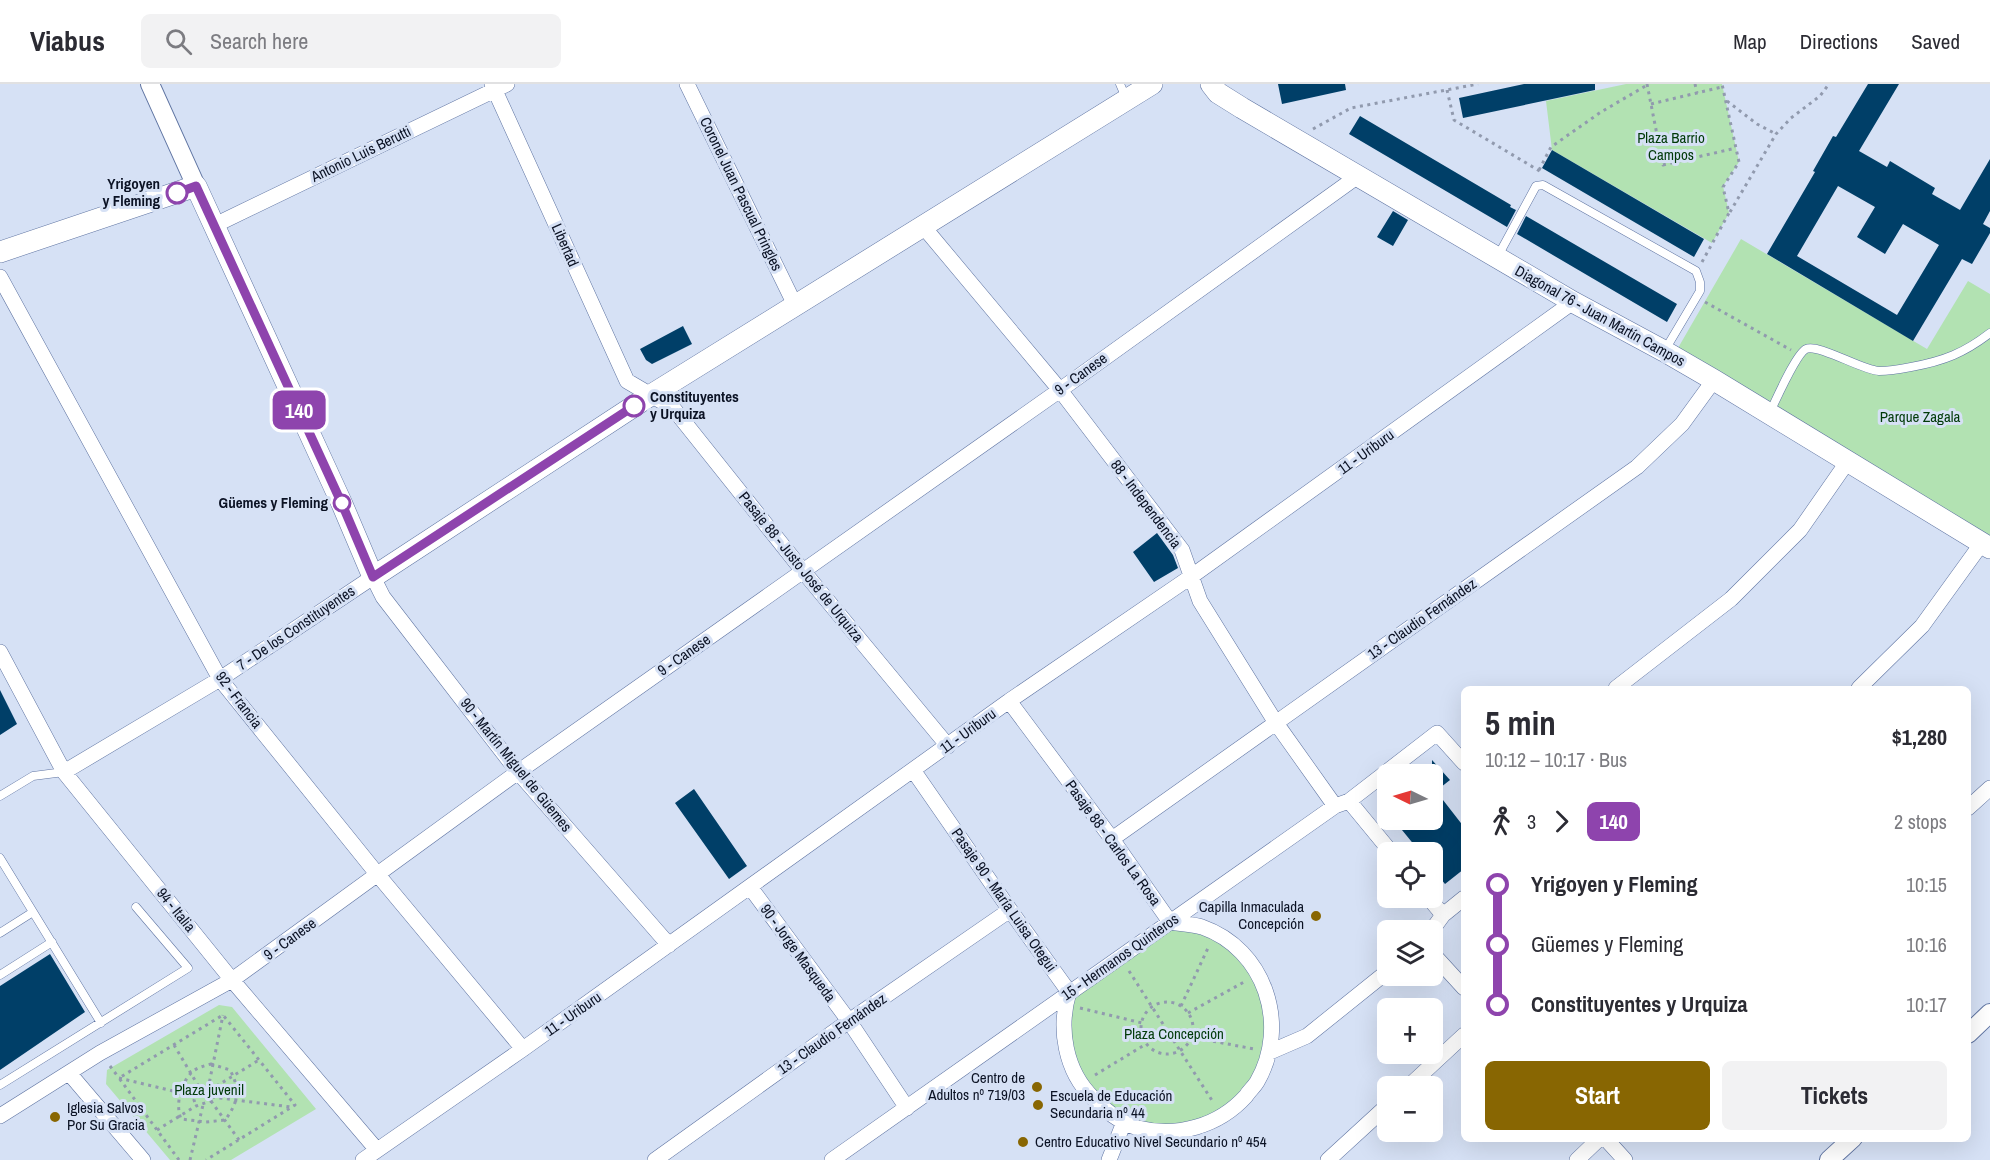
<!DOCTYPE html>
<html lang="en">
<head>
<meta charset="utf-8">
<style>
  :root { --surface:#fff; --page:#f2f2f3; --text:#2b2b33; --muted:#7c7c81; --line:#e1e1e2; --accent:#886602 }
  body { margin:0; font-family:"Archivo Narrow",sans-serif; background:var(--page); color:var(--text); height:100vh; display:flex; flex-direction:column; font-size:22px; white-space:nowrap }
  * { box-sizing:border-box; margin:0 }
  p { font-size:20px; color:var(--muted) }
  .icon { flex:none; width:33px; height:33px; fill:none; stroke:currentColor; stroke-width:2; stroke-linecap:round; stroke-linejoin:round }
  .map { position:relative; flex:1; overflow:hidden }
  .panel { position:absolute; left:1461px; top:602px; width:510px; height:456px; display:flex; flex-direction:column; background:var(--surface); border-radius:9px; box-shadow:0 6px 24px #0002 }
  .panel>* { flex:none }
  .badge { padding:0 12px; border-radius:9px; font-size:21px; line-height:39px }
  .needle { width:39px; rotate:275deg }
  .fabs { position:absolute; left:1377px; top:680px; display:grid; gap:12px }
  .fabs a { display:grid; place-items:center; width:66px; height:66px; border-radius:9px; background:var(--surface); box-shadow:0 6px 24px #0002; font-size:30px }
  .map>.badge { position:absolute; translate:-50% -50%; box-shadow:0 0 0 3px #fff }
  .legs { display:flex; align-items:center; gap:9px; height:66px; padding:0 24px; font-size:20px }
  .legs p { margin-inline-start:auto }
  .headline { display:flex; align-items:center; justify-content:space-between; height:102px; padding:0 24px }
  h1 { font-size:33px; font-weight:800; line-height:45px }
  .cta { display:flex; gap:12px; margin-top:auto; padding:12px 24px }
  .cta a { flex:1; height:69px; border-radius:9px; background:var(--accent); color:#fff; font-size:24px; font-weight:800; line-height:69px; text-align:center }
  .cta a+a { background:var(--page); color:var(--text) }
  ul { padding:0 24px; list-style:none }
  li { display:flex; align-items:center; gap:21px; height:60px; font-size:22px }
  li i { display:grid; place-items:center; width:9px; height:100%; margin:0 8px; background:currentColor }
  li i::after { content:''; width:15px; height:15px; margin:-8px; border:4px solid; border-radius:50%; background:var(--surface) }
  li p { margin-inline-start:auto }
  li:first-child i { background:linear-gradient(#0000 50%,currentColor 0) }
  li:last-child i { background:linear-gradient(currentColor 50%,#0000 0) }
  header { display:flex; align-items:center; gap:36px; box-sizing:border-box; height:84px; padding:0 30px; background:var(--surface); border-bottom:2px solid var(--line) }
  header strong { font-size:28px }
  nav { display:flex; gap:33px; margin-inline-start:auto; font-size:21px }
  .search { width:420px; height:54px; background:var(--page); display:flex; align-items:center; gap:15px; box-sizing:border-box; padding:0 21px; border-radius:9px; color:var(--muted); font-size:22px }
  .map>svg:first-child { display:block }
  .green { fill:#b2e2b2 }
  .building { fill:#003f68; fill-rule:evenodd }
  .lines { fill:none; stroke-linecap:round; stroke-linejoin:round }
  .service-casing { stroke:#5f74a2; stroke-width:9 }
  .minor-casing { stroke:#5f74a2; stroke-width:16 }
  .tertiary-casing { stroke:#5f74a2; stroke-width:20 }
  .secondary-casing { stroke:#5f74a2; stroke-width:22 }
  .path { stroke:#919aae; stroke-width:3; stroke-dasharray:3 4.5; stroke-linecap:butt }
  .service { stroke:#fff; stroke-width:8 }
  .minor { stroke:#fff; stroke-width:15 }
  .tertiary { stroke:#fff; stroke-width:18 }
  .secondary { stroke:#fff; stroke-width:21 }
  .line-1-casing { stroke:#fff; stroke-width:14 }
  .line-1 { stroke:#8e44ad; stroke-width:9 }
  .stop-1-dot { fill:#fff; stroke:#8e44ad; stroke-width:3 }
  .poi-dot { fill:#886602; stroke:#d6e1f5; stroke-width:2 }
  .labels { text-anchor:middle; stroke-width:6; stroke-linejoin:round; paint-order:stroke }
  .park-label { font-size:15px; fill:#003a08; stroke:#d6e1f5 }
  .street-label { font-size:15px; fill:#0b1224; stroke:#d6e1f5 }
  .stop-label { font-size:15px; font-weight:bold; fill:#0b1224; stroke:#d6e1f5; text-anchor:end }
  .poi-label { font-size:15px; fill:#0b1224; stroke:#d6e1f5; text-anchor:start }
</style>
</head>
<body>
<header>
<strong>Viabus</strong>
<div class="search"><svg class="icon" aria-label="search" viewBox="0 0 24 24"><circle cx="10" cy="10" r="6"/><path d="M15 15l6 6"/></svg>Search here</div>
<nav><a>Map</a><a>Directions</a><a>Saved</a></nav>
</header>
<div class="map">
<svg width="1990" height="1076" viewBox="0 0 1990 1076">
  <rect width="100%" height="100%" fill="#d6e1f5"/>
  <path class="green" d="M 1626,0 L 1722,0 L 1739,78 L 1723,102 L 1729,129 L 1712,159 L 1552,66 L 1546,17 Z
    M 1741,155 L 1927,265 L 1968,197 L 1990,210 L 1990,456 L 1678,264 Z
    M 1170,838 L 1202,843 L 1251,879 L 1273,937 L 1257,999 L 1205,1041 L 1138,1044 L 1084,1005 L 1063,941 L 1066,920 Z
    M 219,921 L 232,923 L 316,1025 L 231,1076 L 170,1076 L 106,1000 L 107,986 Z"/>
  <path class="building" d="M 1278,0 L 1345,0 L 1346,6 L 1282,20 Z
    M 1524,0 L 1595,0 L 1595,6 L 1463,34 L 1459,14 Z
    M 1868,0 L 1899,0 L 1859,67 L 1887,83 L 1890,77 L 1935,104 L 1932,110 L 1960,126 L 1990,75 L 1990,127 L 1983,140 L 1990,144 L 1990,149 L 1972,180 L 1962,175 L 1913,257 L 1767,170 L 1815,88 L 1813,87 L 1833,52 L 1836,53 ZM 1838,102 L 1875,123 L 1857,153 L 1885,170 L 1903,140 L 1939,161 L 1897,231 L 1797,172 Z
    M 1360,32 L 1511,121 L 1510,123 L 1516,126 L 1507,143 L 1349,50 Z
    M 1552,66 L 1704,155 L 1694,173 L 1542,84 Z
    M 1393,127 L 1408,136 L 1393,162 L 1377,153 Z
    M 1526,132 L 1677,220 L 1667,238 L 1517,150 Z
    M 683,242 L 692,260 L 652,280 L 646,276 L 640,265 Z
    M 1157,449 L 1173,471 L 1178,484 L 1154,498 L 1133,468 Z
    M 0,606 L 17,640 L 0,651 Z
    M 1432,676 L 1450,696 L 1436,707 L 1464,743 L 1464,785 L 1445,800 L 1432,784 L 1432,768 L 1420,768 L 1393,735 L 1432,735 Z
    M 694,705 L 747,782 L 729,795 L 675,719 Z
    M 50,870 L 85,928 L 0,986 L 0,902 Z"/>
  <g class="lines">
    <g class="service-casing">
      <path id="service" d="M 1120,0 L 1126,14
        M 1498,172 L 1536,102 L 1543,101 L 1696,187 L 1700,198 L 1700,207 L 1665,266
        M 1770,328 C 1776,316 1796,270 1806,265 C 1818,259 1861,286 1879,287 C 1890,287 1901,285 1911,283 C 1944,277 1964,269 1990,249
        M 0,712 L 33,692 L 64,688
        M 0,774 L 101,939
        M 0,849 L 33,828
        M 0,891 L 52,858
        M 0,1001 L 188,884 L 136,823"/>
    </g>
    <g class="minor-casing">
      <path id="minor" d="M 492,0 L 627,297 L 673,324 L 803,487 L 948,662
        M 687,0 L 795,221
        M 215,141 L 507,0
        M 922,141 L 1060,306 L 1182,466 L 1200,517 L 1276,639 L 1335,722
        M 0,193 L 220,595 L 378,791 L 523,965
        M 0,568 L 64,688 L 232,896 L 377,1066
        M 1616,604 L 1731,515 L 1800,446 L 1848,377
        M 1859,604 L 1922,542 L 1982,459
        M 1009,617 L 1112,755 L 1170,838 C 1180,840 1192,840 1202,843 C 1265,865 1290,941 1257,998 C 1254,1003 1249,1007 1246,1012 C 1219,1042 1177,1054 1138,1044 C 1120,1039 1106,1027 1093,1014 C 1065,987 1058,944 1069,908
        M 913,686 L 1010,826 L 1069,908
        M 64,688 L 220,595 L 373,493 L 383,513 L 518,688 L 669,861
        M 1349,717 L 1391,768
        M 1968,724 L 1990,704
        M 1112,755 L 1637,383 L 1682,340 L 1714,296
        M 750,803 L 849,937 L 907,1024
        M 1428,813 L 1443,831
        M 1432,846 L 1443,831 L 1464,814
        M 1432,869 L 1464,904
        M 1270,968 L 1307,952 L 1388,887
        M 69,989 L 143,1076
        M 1409,1002 L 1464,951
        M 0,1032 L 100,969 L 232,896 L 518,688 L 1060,306 L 1358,92
        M 1605,1054 L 1625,1076
        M 363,1076 L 523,965 L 1009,617 L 1192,492 L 1573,218
        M 655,1076 L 849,937 L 1010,826
        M 832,1076 L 1335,722 L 1349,717 L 1437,649 L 1464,679
        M 1109,1076 L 1124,1038
        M 1328,1076 L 1388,1021
        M 1577,1076 L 1600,1054"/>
    </g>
    <g class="tertiary-casing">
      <path id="tertiary" d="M 150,0 L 196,102
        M 1968,950 L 1990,929
        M 1829,1076 L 1853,1054"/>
    </g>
    <g class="secondary-casing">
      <path id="secondary" d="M 1211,0 L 1218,9 L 1242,24 L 1573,218 L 1664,267 L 1714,296 L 1990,464
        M 0,168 L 196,102 L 342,420 L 373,493 L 651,311 L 1152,0"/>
    </g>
    <path class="path" d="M 1647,0 L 1663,81 L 1736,64
      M 1695,0 L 1697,9
      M 1447,6 L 1454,36 L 1543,89
      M 1727,17 L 1757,40 L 1776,50
      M 1651,20 L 1722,3
      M 1313,45 L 1351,24 L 1478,0
      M 1539,86 L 1551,63 L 1601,28 L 1649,0
      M 1730,128 L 1776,50 L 1791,34 L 1820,12 L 1829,0
      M 1702,178 L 1729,129 L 1723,103 L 1739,78 L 1722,0
      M 1705,218 L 1791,266
      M 1129,887 L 1213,1018
      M1141 944a26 26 0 1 1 52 0a26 26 0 1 1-52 0Z
      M 1181,922 L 1208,864
      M 1080,924 L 1142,939
      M 1188,929 L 1244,898
      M 1191,953 L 1254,965
      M 174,961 L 199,1003
      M 211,980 L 230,986 C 241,1006 238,1019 225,1036 L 206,1038 L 181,1035 C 175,1020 181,999 192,988 C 198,983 204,982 211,980 Z
      M 110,982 L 119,994 L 194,1012
      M 1095,991 L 1146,960
      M 208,1005 L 223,931
      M 210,1006 L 259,976
      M 212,1013 L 291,1023
      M 211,1017 L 239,1056
      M 157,1046 L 196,1022 L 211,1017 L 212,1013 L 210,1006 L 199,1003 L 194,1016 L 196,1022
      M 179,1076 L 119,994 L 223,931 L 295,1021 L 206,1076
      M 190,1076 L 203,1021"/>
    <use href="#service" class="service"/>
    <use href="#minor" class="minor"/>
    <use href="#tertiary" class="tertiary"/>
    <use href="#secondary" class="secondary"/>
  </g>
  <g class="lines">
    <g class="line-1-casing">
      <path id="line-1" d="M 177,109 L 196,102 L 342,420 L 373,493 L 634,322"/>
    </g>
    <use href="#line-1" class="line-1"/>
  </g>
  <g class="stop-1-dot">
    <circle cx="177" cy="109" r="10"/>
    <circle cx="634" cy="322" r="10"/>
    <circle cx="342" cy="419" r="8"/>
  </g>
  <g class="poi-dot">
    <circle cx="1316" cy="832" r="6"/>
    <circle cx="1037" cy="1003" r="6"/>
    <circle cx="1038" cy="1021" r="6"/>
    <circle cx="55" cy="1033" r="6"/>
    <circle cx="1023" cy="1058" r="6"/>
  </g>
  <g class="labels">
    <g class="park-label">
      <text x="1671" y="59">Plaza Barrio<tspan x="1671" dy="17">Campos</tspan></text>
      <text x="1920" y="338">Parque Zagala</text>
      <text x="1174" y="955">Plaza Concepción</text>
      <text x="209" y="1011">Plaza juvenil</text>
    </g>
    <g class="street-label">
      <text transform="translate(361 70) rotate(-26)" y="5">Antonio Luis Berutti</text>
      <text transform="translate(741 110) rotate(64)" y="5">Coronel Juan Pascual Pringles</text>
      <text transform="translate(565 161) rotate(66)" y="5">Libertad</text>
      <text transform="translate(1600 232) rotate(29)" y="5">Diagonal 76 - Juan Martín Campos</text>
      <text transform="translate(1081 290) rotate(-36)" y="5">9 - Canese</text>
      <text transform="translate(1366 368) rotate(-36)" y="5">11 - Uriburu</text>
      <text transform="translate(1146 420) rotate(53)" y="5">88 - Independencia</text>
      <text transform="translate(801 483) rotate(51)" y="5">Pasaje 88 - Justo José de Urquiza</text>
      <text transform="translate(1422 535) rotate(-35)" y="5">13 - Claudio Fernández</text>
      <text transform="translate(296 544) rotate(-34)" y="5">7 - De los Constituyentes</text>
      <text transform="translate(684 571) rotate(-35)" y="5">9 - Canese</text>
      <text transform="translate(239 616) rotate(53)" y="5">92 - Francia</text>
      <text transform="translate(968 647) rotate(-36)" y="5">11 - Uriburu</text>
      <text transform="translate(516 681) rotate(51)" y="5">90 - Martín Miguel de Güemes</text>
      <text transform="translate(1113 759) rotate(54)" y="5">Pasaje 88 - Carlos La Rosa</text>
      <text transform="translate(1004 816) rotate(55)" y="5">Pasaje 90 - María Luisa Otegui</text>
      <text transform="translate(176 826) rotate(51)" y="5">94 - Italia</text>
      <text transform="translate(290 855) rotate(-36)" y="5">9 - Canese</text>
      <text transform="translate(798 869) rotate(54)" y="5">90 - Jorge Masqueda</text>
      <text transform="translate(1120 873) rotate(-35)" y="5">15 - Hermanos Quinteros</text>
      <text transform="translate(573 930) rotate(-35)" y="5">11 - Uriburu</text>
      <text transform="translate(832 950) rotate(-35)" y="5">13 - Claudio Fernández</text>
    </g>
    <g class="stop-label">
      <text x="160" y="105">Yrigoyen<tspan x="160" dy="17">y Fleming</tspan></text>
      <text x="650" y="318" text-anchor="start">Constituyentes<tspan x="650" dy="17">y Urquiza</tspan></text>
      <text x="328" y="424">Güemes y Fleming</text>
    </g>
    <g class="poi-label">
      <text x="1304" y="828" text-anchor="end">Capilla Inmaculada<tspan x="1304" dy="17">Concepción</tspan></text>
      <text x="1025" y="999" text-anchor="end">Centro de<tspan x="1025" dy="17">Adultos nº 719/03</tspan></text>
      <text x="1050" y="1017">Escuela de Educación<tspan x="1050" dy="17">Secundaria nº 44</tspan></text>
      <text x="67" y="1029">Iglesia Salvos<tspan x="67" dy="17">Por Su Gracia</tspan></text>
      <text x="1035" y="1063">Centro Educativo Nivel Secundario nº 454</text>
    </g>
  </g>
</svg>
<div class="fabs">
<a><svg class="needle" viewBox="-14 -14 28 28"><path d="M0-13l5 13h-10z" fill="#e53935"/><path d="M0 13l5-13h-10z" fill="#7c7c81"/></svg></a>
<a><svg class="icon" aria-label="locate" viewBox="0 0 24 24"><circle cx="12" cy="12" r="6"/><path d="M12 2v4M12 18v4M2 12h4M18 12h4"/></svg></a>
<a><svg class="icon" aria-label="layers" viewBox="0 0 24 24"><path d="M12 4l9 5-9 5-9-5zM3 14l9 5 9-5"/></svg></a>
<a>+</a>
<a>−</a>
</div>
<b class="badge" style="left:299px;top:326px;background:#8e44ad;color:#fff">140</b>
<section class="panel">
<div class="headline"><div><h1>5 min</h1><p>10:12 – 10:17 · Bus</p></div><b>$1,280</b></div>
<div class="legs"><svg class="icon" aria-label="walk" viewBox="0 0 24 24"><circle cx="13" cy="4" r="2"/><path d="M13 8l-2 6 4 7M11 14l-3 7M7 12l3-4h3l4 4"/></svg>3<svg class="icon" aria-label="forward" viewBox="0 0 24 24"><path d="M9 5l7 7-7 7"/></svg><b class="badge" style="background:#8e44ad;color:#fff">140</b><p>2 stops</p></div>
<ul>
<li><i style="color:#8e44ad"></i><b>Yrigoyen y Fleming</b><p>10:15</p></li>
<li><i style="color:#8e44ad"></i><span>Güemes y Fleming</span><p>10:16</p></li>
<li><i style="color:#8e44ad"></i><b>Constituyentes y Urquiza</b><p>10:17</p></li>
</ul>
<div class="cta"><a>Start</a><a>Tickets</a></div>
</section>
</div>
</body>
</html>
